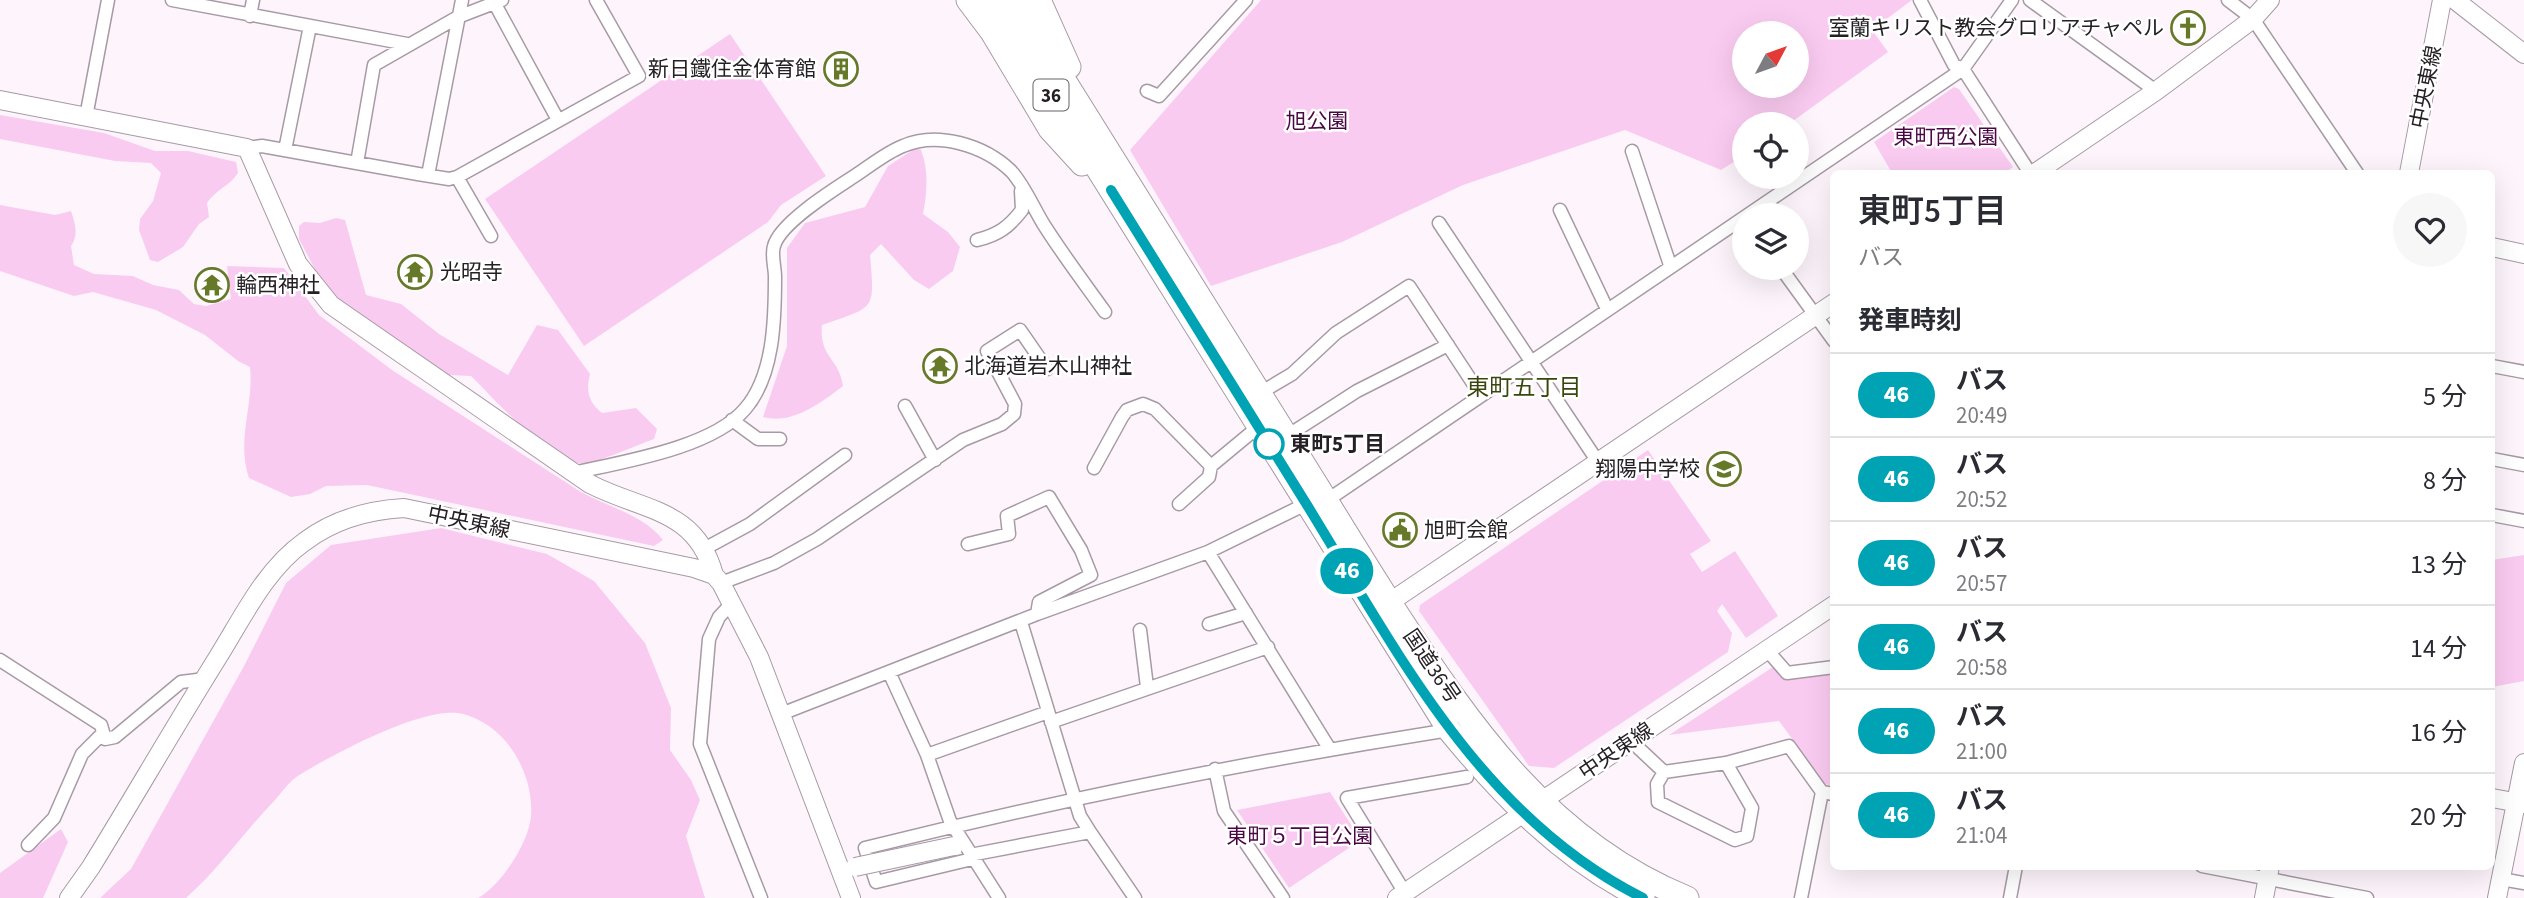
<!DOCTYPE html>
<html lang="ja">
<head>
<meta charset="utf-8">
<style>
  :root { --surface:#fff; --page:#f7f7f7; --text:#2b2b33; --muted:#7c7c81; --line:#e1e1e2 }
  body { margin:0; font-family:"Source Sans 3","Noto Sans JP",sans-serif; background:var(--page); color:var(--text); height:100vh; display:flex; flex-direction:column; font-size:26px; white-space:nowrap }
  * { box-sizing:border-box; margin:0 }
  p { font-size:23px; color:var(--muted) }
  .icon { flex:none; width:38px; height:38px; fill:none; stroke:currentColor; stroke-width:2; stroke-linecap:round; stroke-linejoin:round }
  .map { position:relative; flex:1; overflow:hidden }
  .side { position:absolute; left:1830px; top:170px; width:665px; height:700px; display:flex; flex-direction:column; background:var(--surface); border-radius:10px; box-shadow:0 7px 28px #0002 }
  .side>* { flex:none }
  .badge { padding:0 14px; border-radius:23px; font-size:24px; line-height:46px }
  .needle { width:46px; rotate:49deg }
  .fabs { position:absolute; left:1732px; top:21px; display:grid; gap:14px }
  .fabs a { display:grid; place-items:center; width:77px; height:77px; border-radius:50%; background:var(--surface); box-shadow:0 7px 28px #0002; font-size:35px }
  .map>.badge { position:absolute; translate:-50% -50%; box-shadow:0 0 0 4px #fff }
  h2 { padding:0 28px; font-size:26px; line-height:63px }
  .round { display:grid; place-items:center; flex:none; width:74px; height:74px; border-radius:37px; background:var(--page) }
  .overview { display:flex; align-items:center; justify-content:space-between; height:119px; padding:0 28px }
  h1 { font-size:33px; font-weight:600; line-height:52px }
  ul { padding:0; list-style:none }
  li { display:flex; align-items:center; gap:21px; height:84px; padding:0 28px; border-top:2px solid var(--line) }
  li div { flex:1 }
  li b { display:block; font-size:26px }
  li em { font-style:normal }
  li .badge { min-width:77px; font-weight:700; text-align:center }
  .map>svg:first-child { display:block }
  .green { fill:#facbf1; fill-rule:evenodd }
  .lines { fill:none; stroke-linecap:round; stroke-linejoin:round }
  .street-casing { stroke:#a79aa4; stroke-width:15 }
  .secondary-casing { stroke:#a79aa4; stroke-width:20 }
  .highway-casing { stroke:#a79aa4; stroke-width:25 }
  .street { stroke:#fff; stroke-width:12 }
  .secondary { stroke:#fff; stroke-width:18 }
  .highway { stroke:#fff; stroke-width:23 }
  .secondary-bridge-casing { stroke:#a79aa4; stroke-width:20; stroke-linecap:butt }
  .secondary-bridge { stroke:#fff; stroke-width:18 }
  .line-casing { stroke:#fff; stroke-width:16 }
  .line { stroke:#00a3b4; stroke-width:10 }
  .stop-dot { fill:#fff; stroke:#00a3b4; stroke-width:3.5 }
  .labels { text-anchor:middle; stroke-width:5; stroke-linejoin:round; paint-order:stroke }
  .shield { fill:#fff; stroke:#666366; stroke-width:2 }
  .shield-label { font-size:19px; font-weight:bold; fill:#252024 }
  .poi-label { font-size:21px; fill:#252024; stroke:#fff; text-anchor:start }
  .street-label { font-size:21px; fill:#252024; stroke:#fff }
  .park-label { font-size:21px; fill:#490743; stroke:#fff }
  .stop-label { font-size:21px; font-weight:bold; fill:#252024; stroke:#fff; text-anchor:start }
  .neighbourhood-label { font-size:23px; fill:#39460e; stroke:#fff }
</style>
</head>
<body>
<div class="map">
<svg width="2524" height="898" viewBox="0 0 2524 898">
  <rect width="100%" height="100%" fill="#fef5fc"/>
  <path class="green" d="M 1261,0 L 1912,0 L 1872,30 L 1888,52 L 1789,124 L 1745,124 L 1745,155 L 1721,170 L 1625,130 L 1463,185 L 1342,242 L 1211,286 L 1130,150 ZM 1745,33 L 1797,33 L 1797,86 L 1745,86 Z
    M 730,34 L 826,176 L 781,205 L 768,222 L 584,346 L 485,199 Z
    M 1954,87 L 1959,89 L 2013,167 L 2005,173 L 1892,173 L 1874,142 Z
    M 0,115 L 104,133 L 155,151 L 188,151 L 236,162 L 238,173 C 229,187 216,189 207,203 L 209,217 L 199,224 L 183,247 L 158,262 L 150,260 L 139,230 L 140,219 L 153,201 L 161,173 L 151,163 L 115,161 L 0,139 Z
    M 916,148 L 921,150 C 929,170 927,193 923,214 L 948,232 L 960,247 L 953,271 L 929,289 L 914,280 L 881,244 L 870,255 C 875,312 875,306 822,325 C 819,358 839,357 843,386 C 821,403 792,425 763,417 L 787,346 L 787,248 L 805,223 L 865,207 L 888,166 Z
    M 0,205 L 55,215 L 71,211 C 75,223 79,235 71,246 L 74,265 L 94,274 L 133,276 L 153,285 L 179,290 L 194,304 L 206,306 L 231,299 L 227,266 L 284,268 L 319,315 L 392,370 L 581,492 C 608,507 644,515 663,540 L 654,546 L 367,485 L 326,486 L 310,494 L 291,497 L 249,478 C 236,441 254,405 250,367 L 238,361 L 205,335 L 156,310 L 93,292 L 74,296 L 0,271 Z
    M 336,218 L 345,220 L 366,295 L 401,304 L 439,334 L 508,375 L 537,325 L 558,330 L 590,374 C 586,390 588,402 602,413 L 636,408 L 657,429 L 654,439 C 633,447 610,457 589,463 C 557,472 493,397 471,376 L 448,375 L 362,321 L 323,285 L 299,239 L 299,226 L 304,222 L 320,223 Z
    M 1648,450 L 1711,541 L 1690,554 L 1702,572 L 1735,551 L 1778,616 L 1746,638 L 1722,604 L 1717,611 L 1732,633 L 1728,652 L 1554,768 L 1529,766 L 1419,611 L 1420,605 Z
    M 441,528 L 547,554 L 594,581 L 645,643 L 671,708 L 670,750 L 691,780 L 700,800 L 686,836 L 705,898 L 478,898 C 501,886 529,842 531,816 C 534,773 506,725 463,714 C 426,704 334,754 301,774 C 291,779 283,791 275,800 C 244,832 219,869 186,898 L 100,898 L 131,869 L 244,666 L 286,583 L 331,545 Z
    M 2524,555 L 2524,681 L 2492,687 L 2492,560 Z
    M 1773,667 L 1787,679 L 1834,672 L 1834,786 L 1825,784 L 1779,721 L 1669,735 Z
    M 1330,792 L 1361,840 L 1289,888 L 1237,810 Z
    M 61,829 L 68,842 L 43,898 L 0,898 L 0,873 Z"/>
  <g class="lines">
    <g class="street-casing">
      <path id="street" d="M 172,0 L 407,44
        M 1920,0 L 1954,65 L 1963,69 L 2030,173
        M 2030,0 L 2156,91
        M 2228,0 L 2253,19 L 2357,173
        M 495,4 L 558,120
        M 250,16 L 253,0
        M 1147,91 L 1159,96 L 1246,0
        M 86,117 L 108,0
        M 247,148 L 262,146 L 418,174 L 449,179 L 457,177 L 639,76 L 596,0
        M 285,150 L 310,26
        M 1632,151 L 1670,265
        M 357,163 L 374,65 L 458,17 L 502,0
        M 428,175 L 462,0
        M 457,177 L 491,236
        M 1560,210 L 1607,309
        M 1439,223 L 1598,462
        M 977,240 C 998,235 1009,227 1022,210 L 1021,191
        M 1781,268 L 1834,341
        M 2492,366 L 2524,372
        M 1260,393 L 1292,374 L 1336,333 L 1409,286 L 1480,394
        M 905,406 L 935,460
        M 732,420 L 758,439 L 780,439
        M 1287,436 L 1357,391 L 1448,345
        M 2492,459 L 2524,465
        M 1094,468 L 1122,417 L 1127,410 L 1143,404 L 1155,409 L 1211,466
        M 573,473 C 622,462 712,448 745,409 C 774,376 775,319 775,277 C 775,267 771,255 774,246 C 780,223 833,190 853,177 C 869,167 885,153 903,146 C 937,131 984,145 1011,171 C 1024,185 1034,209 1044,225 C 1063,255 1085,284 1105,312
        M 1326,501 L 1963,69 L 2012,0
        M 1179,504 L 1209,477 L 1211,466 L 1258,427
        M 2492,515 L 2524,521
        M 968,544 L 1009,534 L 1007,516 L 1049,497 L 1081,550 L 1091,575 L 1039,602 L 1037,614
        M 704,549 L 750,524 L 845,455
        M 1208,552 L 1329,748
        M 721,583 L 774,563 L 817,539 L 963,440 L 1002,424 L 1014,414 L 1015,404 L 987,351 L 1020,330 L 1047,369
        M 732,603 L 719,617 L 709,639 L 700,744 L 761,898
        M 1021,622 L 1080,816 L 1090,832
        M 1209,624 L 1246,613
        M 1140,630 L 1147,687
        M 1767,650 L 1787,673 L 1834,667
        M 0,660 L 101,725 L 105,739 L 115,737 L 181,682 L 205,679
        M 889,672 L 927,755 L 950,821 L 999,898
        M 781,714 L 1037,614 L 1208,552 L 1306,504
        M 1051,722 L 1268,647
        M 1631,741 L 1664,772 L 1726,763 L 1789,746 L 1822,792 L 1834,794
        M 927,755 L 1048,712
        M 1215,769 L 1224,811 L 1283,898
        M 1664,772 L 1657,784 L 1658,802 L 1735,840 L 1747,836 L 1752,808 L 1726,763
        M 28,845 L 54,818 L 82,754 L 103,733
        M 970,855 L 1090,832 L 1135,898
        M 972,859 L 876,882 L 865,848 C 1058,800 1252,761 1449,730
        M 2202,866 L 2367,898
        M 2501,879 L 2524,883
        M 1405,893 L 1347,798 L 1467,777
        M 1801,898 L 1822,792
        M 2010,898 L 2016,866"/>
    </g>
    <g class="secondary-casing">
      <path id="secondary" d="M 2455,0 L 2524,54
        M 0,100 L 247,148 L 298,264 L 331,305 L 590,484 C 642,511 696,508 714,575
        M 2035,173 L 2156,91 L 2253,19 L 2270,0
        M 2409,173 L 2442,0
        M 2492,247 L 2524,254
        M 1390,602 L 1834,303
        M 2492,798 L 2524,804
        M 69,898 L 91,867 C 134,797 175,726 218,657 C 243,617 265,570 304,542 C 333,520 368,510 404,508 L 694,568 L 714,575 L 721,583 L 759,657 L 851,898
        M 1397,898 L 1834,605
        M 2264,898 L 2270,866
        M 2497,898 L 2524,763"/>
    </g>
    <g class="highway-casing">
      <path id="highway" d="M 968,0 L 992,32 L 1050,129 L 1082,164
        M 992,0 L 1449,730 C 1505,798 1563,858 1643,898
        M 1014,0 C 1097,133 1180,265 1262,397 C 1306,467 1348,537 1392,606 C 1470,726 1549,842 1687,898
        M 1039,0 L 1069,67"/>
    </g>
    <use href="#street" class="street"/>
    <use href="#secondary" class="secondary"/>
    <use href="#highway" class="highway"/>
    <g class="secondary-bridge-casing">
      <path id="secondary-bridge" d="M 855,867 L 954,846"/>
    </g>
    <use href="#secondary-bridge" class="secondary-bridge"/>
  </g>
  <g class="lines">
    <g class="line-casing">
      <path id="line" d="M 1111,190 C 1176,295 1242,400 1307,505 C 1398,653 1481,817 1643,898"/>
    </g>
    <use href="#line" class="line"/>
  </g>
  <defs>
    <g id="church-ring" transform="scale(1.75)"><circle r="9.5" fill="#fff" stroke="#657929" stroke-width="1.5"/><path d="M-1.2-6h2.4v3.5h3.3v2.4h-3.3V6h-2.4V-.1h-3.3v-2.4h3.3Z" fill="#657929"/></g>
    <g id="building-ring" transform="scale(1.75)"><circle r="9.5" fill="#fff" stroke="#657929" stroke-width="1.5"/><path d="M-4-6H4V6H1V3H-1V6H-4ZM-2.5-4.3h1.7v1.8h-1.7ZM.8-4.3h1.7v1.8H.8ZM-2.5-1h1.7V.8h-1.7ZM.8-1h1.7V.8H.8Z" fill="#657929"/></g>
    <g id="temple-ring" transform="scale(1.75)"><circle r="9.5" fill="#fff" stroke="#657929" stroke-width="1.5"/><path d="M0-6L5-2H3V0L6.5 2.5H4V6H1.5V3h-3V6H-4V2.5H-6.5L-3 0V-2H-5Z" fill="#657929"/></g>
    <g id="school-ring" transform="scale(1.75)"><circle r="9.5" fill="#fff" stroke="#657929" stroke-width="1.5"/><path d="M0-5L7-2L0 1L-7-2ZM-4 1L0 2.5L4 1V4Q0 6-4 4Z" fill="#657929"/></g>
    <g id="civic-ring" transform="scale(1.75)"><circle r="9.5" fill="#fff" stroke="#657929" stroke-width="1.5"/><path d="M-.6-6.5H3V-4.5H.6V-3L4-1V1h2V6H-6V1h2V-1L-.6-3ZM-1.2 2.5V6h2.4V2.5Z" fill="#657929"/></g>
  </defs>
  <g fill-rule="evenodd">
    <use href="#church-ring" x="2188" y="28"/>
    <use href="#building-ring" x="841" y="69"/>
    <use href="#temple-ring" x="415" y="272"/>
    <use href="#temple-ring" x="212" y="285"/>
    <use href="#temple-ring" x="940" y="366"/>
    <use href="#school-ring" x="1724" y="469"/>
    <use href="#civic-ring" x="1400" y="530"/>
  </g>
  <circle class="stop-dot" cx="1269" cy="444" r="14"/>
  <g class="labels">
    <rect class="shield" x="1033.5" y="79.5" width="35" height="31" rx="5"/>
    <g class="shield-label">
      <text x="1051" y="102">36</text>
    </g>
    <g class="poi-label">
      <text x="2164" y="35" text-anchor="end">室蘭キリスト教会グロリアチャペル</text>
      <text x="816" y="76" text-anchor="end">新日鐵住金体育館</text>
      <text x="440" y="279">光昭寺</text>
      <text x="236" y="292">輪西神社</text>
      <text x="964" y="373">北海道岩木山神社</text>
      <text x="1700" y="476" text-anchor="end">翔陽中学校</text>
      <text x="1424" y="537">旭町会館</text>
    </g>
    <g class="street-label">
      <text transform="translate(2426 87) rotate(-79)" y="7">中央東線</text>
      <text transform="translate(469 522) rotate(12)" y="7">中央東線</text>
      <text transform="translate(1432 666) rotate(56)" y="7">国道36号</text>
      <text transform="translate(1616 751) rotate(-34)" y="7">中央東線</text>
    </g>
    <g class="park-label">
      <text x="1317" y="128">旭公園</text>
      <text x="1946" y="144">東町西公園</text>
      <text x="1300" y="843">東町５丁目公園</text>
    </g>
    <g class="stop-label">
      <text x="1290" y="451">東町5丁目</text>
    </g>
    <g class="neighbourhood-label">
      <text x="1524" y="395">東町五丁目</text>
    </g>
  </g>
</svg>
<div class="fabs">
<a><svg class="needle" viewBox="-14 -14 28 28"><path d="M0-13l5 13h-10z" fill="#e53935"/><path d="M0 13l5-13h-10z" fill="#7c7c81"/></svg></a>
<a><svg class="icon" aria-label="locate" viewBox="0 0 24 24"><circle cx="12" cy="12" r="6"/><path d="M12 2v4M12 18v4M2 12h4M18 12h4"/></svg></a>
<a><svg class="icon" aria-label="layers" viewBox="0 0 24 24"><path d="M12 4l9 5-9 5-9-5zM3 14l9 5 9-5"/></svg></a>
</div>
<b class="badge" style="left:1347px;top:571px;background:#00a3b4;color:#fff">46</b>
<section class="side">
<div class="overview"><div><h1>東町5丁目</h1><p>バス</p></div><a class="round"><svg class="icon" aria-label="heart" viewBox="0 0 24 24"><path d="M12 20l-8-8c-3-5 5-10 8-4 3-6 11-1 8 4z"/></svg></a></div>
<h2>発車時刻</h2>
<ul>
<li><span class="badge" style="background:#00a3b4;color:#fff">46</span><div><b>バス</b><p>20:49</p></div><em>5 分</em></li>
<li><span class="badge" style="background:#00a3b4;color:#fff">46</span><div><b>バス</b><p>20:52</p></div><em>8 分</em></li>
<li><span class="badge" style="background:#00a3b4;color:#fff">46</span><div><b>バス</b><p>20:57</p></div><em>13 分</em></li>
<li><span class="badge" style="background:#00a3b4;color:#fff">46</span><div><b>バス</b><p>20:58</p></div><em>14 分</em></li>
<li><span class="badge" style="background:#00a3b4;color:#fff">46</span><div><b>バス</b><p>21:00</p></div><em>16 分</em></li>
<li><span class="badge" style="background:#00a3b4;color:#fff">46</span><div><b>バス</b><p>21:04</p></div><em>20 分</em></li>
</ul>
</section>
</div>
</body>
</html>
